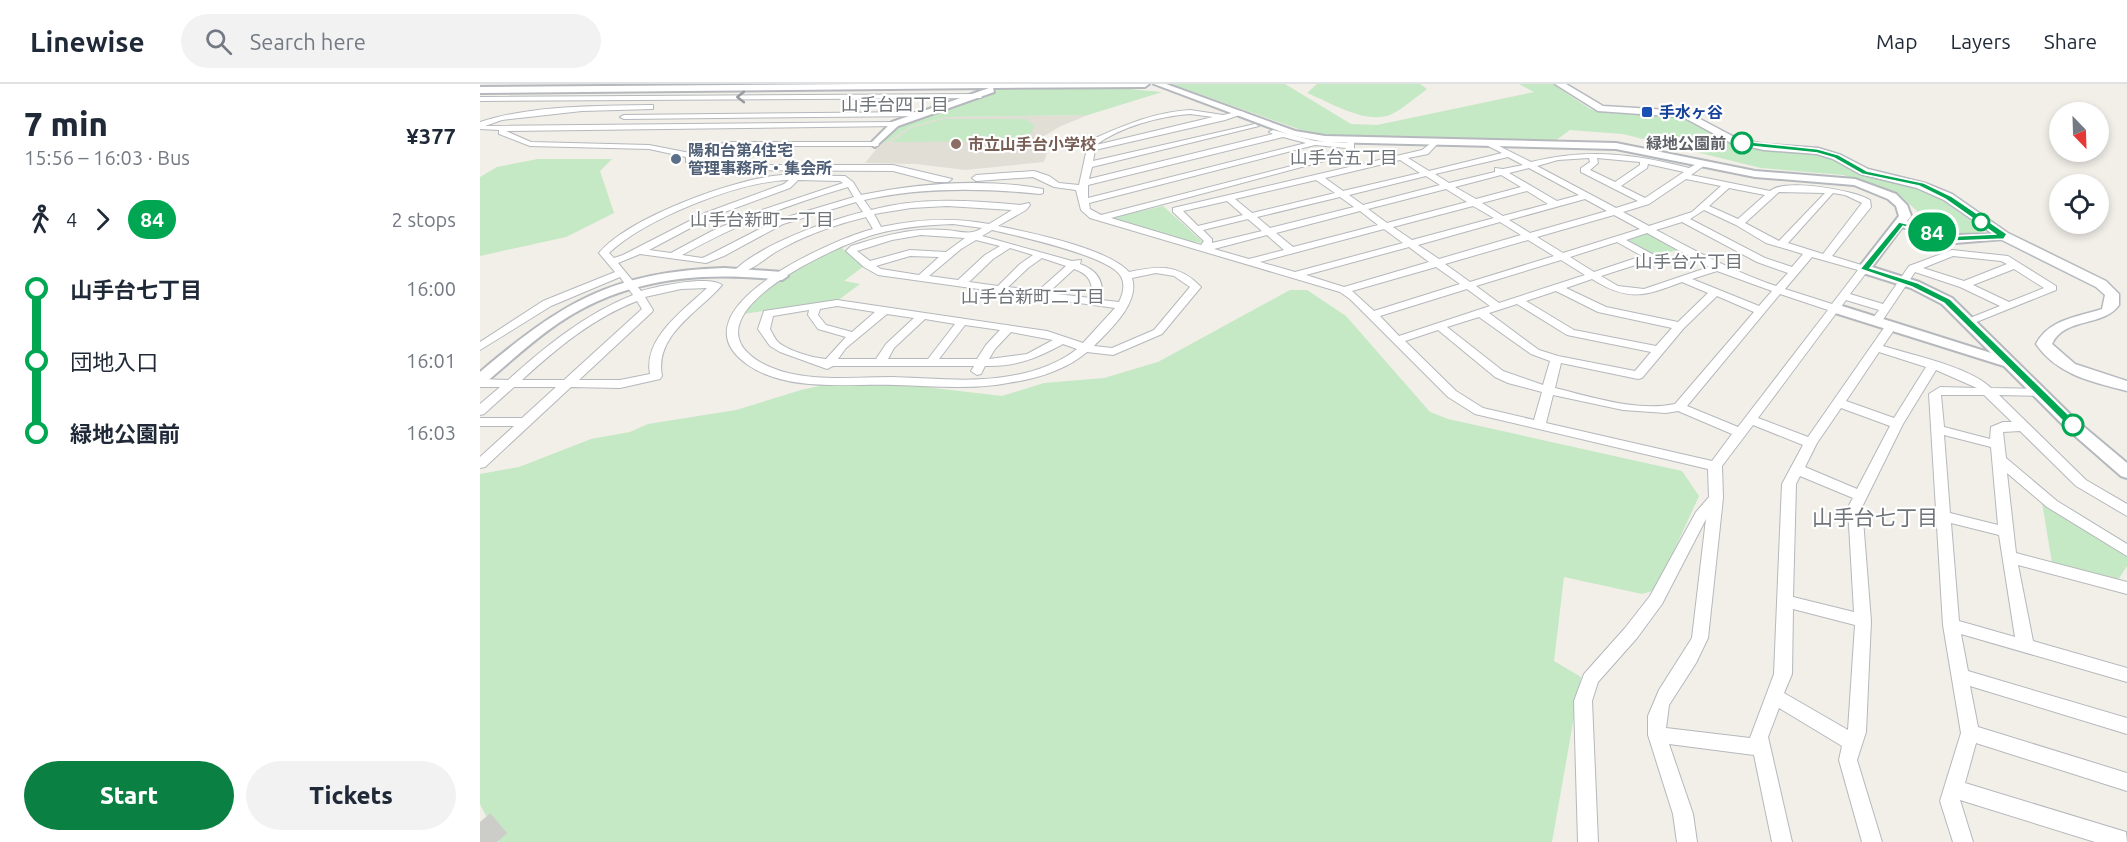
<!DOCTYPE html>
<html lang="en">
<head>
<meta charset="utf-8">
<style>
  :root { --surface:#fff; --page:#f2f2f3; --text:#1f2937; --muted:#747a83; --line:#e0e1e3; --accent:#0b8043 }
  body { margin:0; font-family:Ubuntu,"Noto Sans JP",sans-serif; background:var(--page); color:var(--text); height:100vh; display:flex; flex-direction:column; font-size:22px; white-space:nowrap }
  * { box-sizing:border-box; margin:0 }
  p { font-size:20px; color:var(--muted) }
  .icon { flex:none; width:33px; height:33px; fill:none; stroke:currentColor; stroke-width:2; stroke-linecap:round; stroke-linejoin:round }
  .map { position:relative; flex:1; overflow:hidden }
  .drawer { display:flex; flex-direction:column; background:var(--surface); width:480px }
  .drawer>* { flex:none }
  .badge { padding:0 12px; border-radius:20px; font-size:21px; line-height:39px }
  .needle { width:39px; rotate:157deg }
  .controls { position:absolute; left:1569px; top:18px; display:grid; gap:12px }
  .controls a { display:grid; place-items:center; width:60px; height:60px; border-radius:50%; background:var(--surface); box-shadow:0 3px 9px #0003; font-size:30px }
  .map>.badge { position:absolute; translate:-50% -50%; box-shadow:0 0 0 3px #fff }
  .legs { display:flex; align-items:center; gap:9px; height:66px; padding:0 24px; font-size:20px }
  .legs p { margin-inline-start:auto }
  .head { display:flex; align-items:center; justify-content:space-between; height:102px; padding:0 24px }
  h1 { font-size:33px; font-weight:800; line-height:45px }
  .action { display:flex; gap:12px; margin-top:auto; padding:12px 24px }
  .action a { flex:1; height:69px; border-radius:36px; background:var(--accent); color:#fff; font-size:24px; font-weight:800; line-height:69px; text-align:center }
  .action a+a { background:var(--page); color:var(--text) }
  ul { padding:0 24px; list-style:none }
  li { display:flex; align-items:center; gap:21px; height:72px; font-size:22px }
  li i { display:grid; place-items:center; width:9px; height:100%; margin:0 8px; background:currentColor }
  li i::after { content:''; width:15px; height:15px; margin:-8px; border:4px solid; border-radius:50%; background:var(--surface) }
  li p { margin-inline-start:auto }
  li:first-child i { background:linear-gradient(#0000 50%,currentColor 0) }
  li:last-child i { background:linear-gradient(currentColor 50%,#0000 0) }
  header { display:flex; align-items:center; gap:36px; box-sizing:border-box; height:84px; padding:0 30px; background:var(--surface); border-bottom:2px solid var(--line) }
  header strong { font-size:28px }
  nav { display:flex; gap:33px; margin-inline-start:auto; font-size:21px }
  .search { width:420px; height:54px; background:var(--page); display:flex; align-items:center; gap:15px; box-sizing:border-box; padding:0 21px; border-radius:33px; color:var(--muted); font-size:22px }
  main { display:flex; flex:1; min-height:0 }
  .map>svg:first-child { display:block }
  .education { fill:#e1ded6 }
  .green { fill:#c5e8c5 }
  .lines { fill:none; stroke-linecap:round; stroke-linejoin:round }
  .primary-tunnel { stroke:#ccccc8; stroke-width:27; stroke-dasharray:27 14; stroke-linecap:butt }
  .minor-casing { stroke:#b5b8bc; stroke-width:2 }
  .tertiary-casing { stroke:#b5b8bc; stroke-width:4 }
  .secondary-casing { stroke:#b6babf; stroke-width:3 }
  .minor { fill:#fff; fill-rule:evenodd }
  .tertiary { fill:#fff; fill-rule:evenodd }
  .secondary { fill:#fff; fill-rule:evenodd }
  .oneway { stroke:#979a9d }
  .line-1 { fill:#00a651; stroke:#fff; stroke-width:1.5 }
  .transit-dot { fill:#1a4fb4; stroke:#fff; stroke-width:2 }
  .stop-1-dot { fill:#fff; stroke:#00a651; stroke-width:3 }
  .education-dot { fill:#8d6e63; stroke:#fff; stroke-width:2 }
  .service-dot { fill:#5c6f8a; stroke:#fff; stroke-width:2 }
  .labels { text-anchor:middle; stroke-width:4.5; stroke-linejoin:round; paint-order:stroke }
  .far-transit-label { font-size:16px; font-weight:bold; fill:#164399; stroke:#fff; text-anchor:start }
  .far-stop-label { font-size:16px; font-weight:bold; fill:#5f6368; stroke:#fff; text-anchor:end }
  .far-education-label { font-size:16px; font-weight:bold; fill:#785e54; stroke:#fff; text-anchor:start }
  .far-service-label { font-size:16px; font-weight:bold; fill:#4e5e75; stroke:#fff; text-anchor:start }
  .far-neighbourhood-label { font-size:18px; fill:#70757a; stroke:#fff }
  .neighbourhood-label { font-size:21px; fill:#70757a; stroke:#fff }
</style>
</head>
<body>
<header>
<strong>Linewise</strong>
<div class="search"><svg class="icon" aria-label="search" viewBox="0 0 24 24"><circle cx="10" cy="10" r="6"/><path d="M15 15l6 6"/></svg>Search here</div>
<nav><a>Map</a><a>Layers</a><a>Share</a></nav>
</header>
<main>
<section class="drawer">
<div class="head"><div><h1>7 min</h1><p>15:56 – 16:03 · Bus</p></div><b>¥377</b></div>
<div class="legs"><svg class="icon" aria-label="walk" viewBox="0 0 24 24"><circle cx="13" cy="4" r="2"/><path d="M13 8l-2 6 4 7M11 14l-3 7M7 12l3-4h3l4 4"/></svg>4<svg class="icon" aria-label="forward" viewBox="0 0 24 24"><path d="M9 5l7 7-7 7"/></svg><b class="badge" style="background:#00a651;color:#fff">84</b><p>2 stops</p></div>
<ul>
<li><i style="color:#00a651"></i><b>山手台七丁目</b><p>16:00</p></li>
<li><i style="color:#00a651"></i><span>団地入口</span><p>16:01</p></li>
<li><i style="color:#00a651"></i><b>緑地公園前</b><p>16:03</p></li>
</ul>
<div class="action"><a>Start</a><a>Tickets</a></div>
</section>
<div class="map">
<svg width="1647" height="758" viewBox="0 0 1647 758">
  <rect width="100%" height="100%" fill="#f1efe8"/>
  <path class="education" d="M 608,31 L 581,42 L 549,61 L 569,63 L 564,78 L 485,86 L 436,80 L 385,79 L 402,58 L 407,58 L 430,43 L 467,33 Z"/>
  <path class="green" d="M 691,0 L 805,0 L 871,40 L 897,41 L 1054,8 L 1039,0 L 1073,0 L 1110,25 L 1126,29 L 1203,33 L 1250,59 L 1269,65 L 1342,71 L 1387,92 L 1428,101 L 1453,110 L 1502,145 L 1495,152 L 1466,149 L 1441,137 L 1437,127 L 1420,111 L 1363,91 L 1281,84 L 1143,50 L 1090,46 L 1072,59 L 851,51 L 827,48 Z
    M 837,0 L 940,0 L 947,5 C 936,13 924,24 912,30 C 887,42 850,18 827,9 Z
    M 637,4 L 682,8 L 608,31 L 467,33 L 430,43 L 407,58 L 402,58 L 415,44 L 428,37 L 518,6 Z
    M 465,35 L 545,35 L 555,42 L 549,52 L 554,53 L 549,57 L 411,58 L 431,44 Z
    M 58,75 L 132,75 L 120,87 L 134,129 L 86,153 L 0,172 L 0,93 L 17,83 Z
    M 683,122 L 724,159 L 705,157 L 631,134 Z
    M 1165,148 L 1197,166 L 1173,173 L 1142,155 Z
    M 357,160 L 384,182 L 364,197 L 380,200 L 357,217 L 262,230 L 287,204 Z
    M 810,206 L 827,206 L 866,232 L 950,328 L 968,335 L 1202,387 L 1219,412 L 1176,506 L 1162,510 L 1084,493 L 1074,577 L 1101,593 L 1072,758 L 19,758 L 0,720 L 0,390 L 39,383 L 111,355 L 150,348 L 168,340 L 256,326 L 321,306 L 363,297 L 394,297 L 522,312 L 564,299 L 624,294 L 678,278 Z
    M 1562,418 L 1647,470 L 1647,482 L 1638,496 L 1572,479 Z"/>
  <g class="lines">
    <path class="primary-tunnel" d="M 0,738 L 17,758"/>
    <g class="minor-casing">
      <path id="minor" d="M 498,10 L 502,12 L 501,14 L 0,17 L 0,13 Z
        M 170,21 L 173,21 L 173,25 L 102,27 L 22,36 L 5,42 L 415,38 L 418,38 L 418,42 L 26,47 L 51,58 L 169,61 L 210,69 L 232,61 L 252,58 L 395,58 L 399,60 L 398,62 L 252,62 L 237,65 L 214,75 L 224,81 L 413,81 L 472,95 L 468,98 L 455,98 L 413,87 L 223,86 L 206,78 L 206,73 L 169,65 L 50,62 L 19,50 L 19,46 L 0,45 L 0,38 C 53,21 114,22 170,21 Z
        M 710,26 L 743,31 L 761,27 L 765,29 L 745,36 L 615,66 L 613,77 L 775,40 L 779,42 L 612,83 L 609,95 L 793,50 L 789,48 L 793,46 L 835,57 L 867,59 L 868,55 L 874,55 L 874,69 L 631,134 L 721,161 L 724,157 L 693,128 L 693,124 L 942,66 L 955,56 L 959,58 L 948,70 L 928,74 L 949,87 L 1022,69 L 1008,62 L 1008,58 L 1011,58 L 1051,78 C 1108,64 1154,70 1209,84 L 1222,77 L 1226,79 L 1225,81 L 1211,91 L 1290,107 C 1305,94 1373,106 1390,116 L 1391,123 L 1352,172 L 1388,183 L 1389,185 L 1370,210 L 1403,220 L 1429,182 L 1472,166 L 1528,172 L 1576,202 L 1576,206 L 1489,241 L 1485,240 L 1485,236 L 1520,222 L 1480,203 L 1435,188 L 1400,240 L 1392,240 L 1390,238 L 1399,226 L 1366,216 L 1361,223 L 1361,227 L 1357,228 L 1278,334 L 1328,353 L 1406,241 L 1410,240 L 1416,243 L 1403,262 C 1432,271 1490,283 1511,304 L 1564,305 L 1566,308 L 1560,312 L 1519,311 L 1606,396 L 1647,420 L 1647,432 L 1596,402 L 1540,347 L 1523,348 L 1526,374 L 1577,417 L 1647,460 L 1647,472 L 1567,423 L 1527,389 L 1536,469 L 1647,498 L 1647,510 L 1538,481 L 1553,557 L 1647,584 L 1647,598 L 1481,550 L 1488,587 L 1647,634 L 1647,650 L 1490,602 L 1498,643 L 1647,689 L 1647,707 L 1496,659 L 1485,699 L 1646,748 L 1647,758 L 1615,758 L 1480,716 L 1493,758 L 1473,758 L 1460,717 L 1481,649 L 1463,541 L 1449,310 L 1460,303 L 1497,304 L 1456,286 L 1423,340 L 1382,423 L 1391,537 L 1386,648 L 1377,676 L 1402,758 L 1382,758 L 1359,676 L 1362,662 L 1299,624 L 1288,653 L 1312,758 L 1292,758 L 1274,671 L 1189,660 L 1213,730 L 1217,758 L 1197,758 L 1193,730 L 1168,651 L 1168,632 L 1179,606 L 1212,554 L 1226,435 L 1182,520 L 1157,554 L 1118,598 L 1112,617 L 1118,758 L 1098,758 L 1094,617 L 1104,590 L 1145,544 L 1170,512 L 1216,428 L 1229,413 L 1228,385 L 995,330 L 968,313 L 870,215 L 860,208 L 610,134 L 601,126 L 596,106 L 574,103 L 553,93 L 496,97 L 492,94 L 496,91 L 554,87 L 569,92 L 579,99 L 599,101 L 608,60 L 613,55 C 645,41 675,28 710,26 ZM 710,30 L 733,33 L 616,61 C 640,43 680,32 710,30 ZM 803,53 L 826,59 L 608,114 L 608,101 ZM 835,61 L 866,64 L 866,68 L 621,131 L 610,125 L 609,119 ZM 1028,73 L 1043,81 L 1023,85 L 1015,84 L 1015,88 L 969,99 L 955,90 ZM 1109,74 L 1110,78 L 1101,84 L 1101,88 L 1158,117 L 1136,124 L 1057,82 L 1078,76 ZM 1117,74 L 1160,78 L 1160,81 L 1135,98 L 1110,86 L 1118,79 ZM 920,76 L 940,89 L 863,107 L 845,94 ZM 1168,80 L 1204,88 L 1165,114 L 1141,102 L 1167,84 ZM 1049,84 L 1099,111 L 1077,117 L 1029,89 ZM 1021,91 L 1041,103 L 996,115 L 975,103 ZM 946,92 L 960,101 L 883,121 L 869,111 ZM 1206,95 L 1241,102 L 1212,128 L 1169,142 L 1143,128 L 1169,120 ZM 836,96 L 855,109 L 772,129 L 755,115 ZM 1249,104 L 1285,111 L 1258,135 L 1229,122 ZM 966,105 L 987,118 L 907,139 L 888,125 ZM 1047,107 L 1068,120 L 1023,132 L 1002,119 ZM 1299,108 L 1345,109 L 1299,157 L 1265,139 ZM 1353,109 L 1365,111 L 1382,119 L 1343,170 L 1308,159 ZM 860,113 L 874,123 L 790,144 L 777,133 ZM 1105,115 L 1127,127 L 1050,149 L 1029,136 ZM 747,117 L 763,131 L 718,142 L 703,127 ZM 993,122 L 1014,134 L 932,156 L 913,143 ZM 1224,126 L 1256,141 L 1286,159 L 1323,170 L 1312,183 L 1285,174 L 1210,135 ZM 880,127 L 898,141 L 813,163 L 796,149 ZM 1134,131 L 1160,145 L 1083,169 L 1057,153 ZM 768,135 L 782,147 L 732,159 L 732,155 L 723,146 ZM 1020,138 L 1041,151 L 959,175 L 938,161 ZM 1202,138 L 1277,178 L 1308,189 L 1296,202 C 1254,188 1216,167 1176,146 ZM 904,145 L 923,159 L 815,188 L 780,178 ZM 1167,149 L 1229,183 L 1164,205 L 1138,202 L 1121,192 L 1174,175 L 1174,171 L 1146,156 ZM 787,151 L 804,166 L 769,175 L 734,165 ZM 1048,156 L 1074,172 L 990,198 L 965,180 ZM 1137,158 L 1162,172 L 1114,188 L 1090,173 ZM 929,163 L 949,178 L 864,203 L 826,191 ZM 1473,172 L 1521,177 L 1527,180 L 1484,197 L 1443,184 ZM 1332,173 L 1378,186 L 1352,220 L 1305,205 ZM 1081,176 L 1105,191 L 1019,219 L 996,202 ZM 956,183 L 980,200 L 894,227 L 872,207 ZM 1534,185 L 1564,204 L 1529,218 L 1493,201 ZM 1237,187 L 1292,207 L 1279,222 L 1212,195 ZM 1112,195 C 1148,218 1165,212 1202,198 L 1228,209 L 1198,238 L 1126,223 L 1086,204 ZM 987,205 L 1010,222 L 919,252 L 900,232 ZM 1076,207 L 1118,228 L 1192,244 L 1176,262 L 1094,246 L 1046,217 ZM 1300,210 L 1348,226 L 1258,343 L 1207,322 ZM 1237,212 L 1274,228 L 1195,320 C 1157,328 1112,313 1075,304 L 1081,279 L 1158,295 L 1162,294 L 1204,244 ZM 1037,220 L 1087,251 L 1171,268 L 1155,287 L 1078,272 L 1059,266 L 1009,229 ZM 999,233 L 1051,270 L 1070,277 L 1063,301 L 1023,287 L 967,243 ZM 958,246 L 1015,293 L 1028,299 L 1062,308 L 1054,336 L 1003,324 L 976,307 L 925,257 ZM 1399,268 L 1446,283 L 1414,334 L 1366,317 ZM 1073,311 L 1143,326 L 1186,329 L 1198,327 L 1252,350 L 1232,377 L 1066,339 ZM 1461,311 L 1504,311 L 1532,338 L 1523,338 L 1511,343 L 1510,355 L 1464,343 ZM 1361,324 L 1410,342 L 1377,405 L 1325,383 L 1337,359 ZM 1273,341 L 1323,361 L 1302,400 L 1294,590 L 1270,654 L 1186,644 L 1189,621 L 1216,579 L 1228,554 L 1243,414 L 1242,382 ZM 1464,351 L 1511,363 L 1518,441 L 1470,429 ZM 1320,392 L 1373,414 L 1368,423 L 1374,528 L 1313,513 L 1316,400 ZM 1471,439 L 1519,451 L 1535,553 L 1479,537 ZM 1313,525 L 1375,541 L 1368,646 L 1304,609 L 1312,590 Z
        M 442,28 L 445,28 L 445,32 L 144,35 L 140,33 L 144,31 Z
        M 302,91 L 365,92 L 373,98 L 381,111 C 439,99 505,94 563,105 L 563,109 L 560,110 C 501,104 442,103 384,116 L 391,126 C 439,113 490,116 540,121 L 549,119 L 550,121 L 546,126 L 518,142 C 551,149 627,164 649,188 C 678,182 698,179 721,203 L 682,250 L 633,271 L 607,268 C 586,286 556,295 528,299 C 491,306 453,302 415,301 C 368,299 309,309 268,281 C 189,227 353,155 393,145 L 386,133 C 354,141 322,152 294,169 C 283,176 268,190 256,188 L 255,186 C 282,160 346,137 383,128 L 376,118 L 303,140 L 244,172 L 226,179 L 160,170 L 138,179 L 161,207 C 178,202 229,191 242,201 C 219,228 174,251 182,292 L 180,295 L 140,304 L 91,303 L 5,383 L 0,384 L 0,373 L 34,342 L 0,342 L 0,334 L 42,334 L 76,303 L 34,303 L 4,330 L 0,331 L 0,320 L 20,303 L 0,303 L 0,295 L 28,296 C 66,262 105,230 153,211 L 140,193 L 71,222 L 0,266 L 0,258 L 63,217 L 135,188 L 119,169 C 149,133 256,94 302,91 ZM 309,96 L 304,100 L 225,129 L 143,171 L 134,174 L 129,169 C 165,135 259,97 309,96 ZM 318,96 L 360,97 L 363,99 L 276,128 L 232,147 L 191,169 L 169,166 L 231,133 L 310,104 ZM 368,103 L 374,113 L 297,136 L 227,172 L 222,174 L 202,171 C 254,141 310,120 368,103 ZM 467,122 L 532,126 L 509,140 C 472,133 438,135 401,143 L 394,130 L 431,124 ZM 473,140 L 502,144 C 490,152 480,147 466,146 C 433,143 402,152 371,162 L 366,167 L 384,183 L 398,191 L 635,224 L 603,259 L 567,247 L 357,216 L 284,227 L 278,245 L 290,262 L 300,268 L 347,285 L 353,282 L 494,282 L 491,287 L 497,291 L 501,290 L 505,282 C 536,283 557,274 583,260 L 597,265 C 578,280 554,288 530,292 C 491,299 452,294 412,293 C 378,293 342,297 308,289 C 293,285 278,279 268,269 C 219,222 365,158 396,150 C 422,143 447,141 473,140 ZM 512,146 C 538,152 626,171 640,191 C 646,200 643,210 639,218 L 621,216 C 625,198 617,186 600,180 L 601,176 L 592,177 L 502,152 ZM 441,151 L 485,154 L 466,168 L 430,166 L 390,177 L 377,167 L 412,156 ZM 496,156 L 520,162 L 505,171 L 478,196 L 449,192 L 481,165 ZM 530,164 L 553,171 L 540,180 L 518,202 L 489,198 L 513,175 ZM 430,172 L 459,173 L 439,191 L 401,185 L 396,182 ZM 562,174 L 586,182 L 558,207 L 528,203 L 548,184 ZM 594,185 C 609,190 614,199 611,214 L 568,209 ZM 676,189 L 694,192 L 710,203 L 674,246 L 632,264 L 614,262 C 630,246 660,219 652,194 ZM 227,204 C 204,226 163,254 170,290 L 140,296 L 99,296 L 172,228 L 173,226 L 165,213 L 201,205 ZM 157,217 L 162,225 L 84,296 L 42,296 C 77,264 113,234 157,217 ZM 357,222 L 395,228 L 372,248 L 346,241 L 338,231 L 340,225 ZM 329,226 L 328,231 L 338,245 L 366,253 L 346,275 C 333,274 308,267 298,258 C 295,255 292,249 290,245 L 293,232 ZM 407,230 L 434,234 L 406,260 L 396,275 L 358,275 L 366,264 ZM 445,235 L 475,240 L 448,275 L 408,275 L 414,264 ZM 485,241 L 520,246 L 506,261 L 497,275 L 459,275 ZM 531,248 L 573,256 L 547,270 L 509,275 L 515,265 Z"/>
    </g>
    <g class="tertiary-casing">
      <path id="tertiary" d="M 383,0 L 669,0 L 665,3 L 513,4 L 514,8 L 418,42 L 395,63 L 390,60 L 412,38 L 509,4 L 0,9 L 0,3 Z
        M 674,0 L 686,0 L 815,47 L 845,52 L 1136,59 L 1275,87 L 1375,95 L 1416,110 L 1427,121 L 1431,132 L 1427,137 L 1476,151 L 1528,150 L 1528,154 L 1524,155 L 1475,159 L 1422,143 L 1392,183 L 1439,198 L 1472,214 L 1598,338 L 1647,379 L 1647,394 L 1641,392 L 1586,344 L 1524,282 L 1352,228 L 1352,222 L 1362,222 L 1511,269 L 1462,220 L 1431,204 L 1380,188 L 1380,182 L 1419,132 L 1416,122 L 1408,115 L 1374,101 L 1275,93 L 1136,65 L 845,58 L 810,51 Z
        M 244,184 L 302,188 L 308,192 L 302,196 C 224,187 147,193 80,238 C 53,256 30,278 5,299 L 0,300 L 0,288 C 83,218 132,188 244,184 Z"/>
    </g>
    <g class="secondary-casing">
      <path id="secondary" d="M 1075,0 L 1086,0 L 1123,22 L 1205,27 L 1258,55 L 1284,60 L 1338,64 L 1361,71 L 1388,85 L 1445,99 L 1472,110 L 1528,149 L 1626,197 L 1639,210 L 1639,221 C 1624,243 1584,233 1572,260 L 1595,280 L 1647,297 L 1647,307 C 1613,298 1577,291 1556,260 C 1569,235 1598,233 1622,225 L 1625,211 L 1616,203 L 1520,155 L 1464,116 L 1437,104 L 1380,90 L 1353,75 L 1337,70 L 1284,66 L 1251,59 L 1203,33 L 1118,27 Z"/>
    </g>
    <use href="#minor" class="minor"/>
    <use href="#tertiary" class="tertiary"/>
    <use href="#secondary" class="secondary"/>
  </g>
  <defs><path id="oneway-chevron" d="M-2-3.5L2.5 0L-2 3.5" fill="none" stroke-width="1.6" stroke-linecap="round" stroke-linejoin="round" transform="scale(1.5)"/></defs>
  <use class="oneway" href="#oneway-chevron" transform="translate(261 13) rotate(180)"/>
  <path class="line-1" d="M 1262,57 L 1338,65 L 1359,71 L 1387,87 L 1444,99 L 1471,112 L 1527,150 L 1524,155 L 1476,157 L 1423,142 L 1390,184 L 1438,199 L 1470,215 L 1596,338 L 1596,343 L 1589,343 L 1464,219 L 1432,203 L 1380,185 L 1419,138 L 1476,152 L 1515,150 L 1465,115 L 1439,102 L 1382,90 L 1354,74 L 1337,69 L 1259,61 Z"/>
  <rect class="transit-dot" x="1161" y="22" width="12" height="12" rx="3"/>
  <g class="stop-1-dot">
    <circle cx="1262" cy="59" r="10"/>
    <circle cx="1501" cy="138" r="8"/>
    <circle cx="1593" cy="341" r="10"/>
  </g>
  <circle class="education-dot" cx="476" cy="60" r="6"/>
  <circle class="service-dot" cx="196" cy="75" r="6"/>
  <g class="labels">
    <g class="far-transit-label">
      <text x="1179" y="34">手水ヶ谷</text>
    </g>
    <g class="far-stop-label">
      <text x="1246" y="65">緑地公園前</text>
    </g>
    <g class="far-education-label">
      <text x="488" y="66">市立山手台小学校</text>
    </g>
    <g class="far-service-label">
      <text x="208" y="72">陽和台第4住宅<tspan x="208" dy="18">管理事務所・集会所</tspan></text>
    </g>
    <g class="far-neighbourhood-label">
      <text x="415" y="27">山手台四丁目</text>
      <text x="864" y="80">山手台五丁目</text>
      <text x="282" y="142">山手台新町一丁目</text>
      <text x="1209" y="184">山手台六丁目</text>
      <text x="553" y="219">山手台新町二丁目</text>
    </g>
    <g class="neighbourhood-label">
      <text x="1395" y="441">山手台七丁目</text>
    </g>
  </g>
</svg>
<div class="controls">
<a><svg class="needle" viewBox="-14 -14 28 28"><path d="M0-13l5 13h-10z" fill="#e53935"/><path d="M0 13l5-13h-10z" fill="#747a83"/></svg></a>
<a><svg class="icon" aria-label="locate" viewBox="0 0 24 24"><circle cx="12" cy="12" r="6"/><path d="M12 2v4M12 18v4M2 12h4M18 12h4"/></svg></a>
</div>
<b class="badge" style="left:1452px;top:148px;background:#00a651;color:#fff">84</b>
</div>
</main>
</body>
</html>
